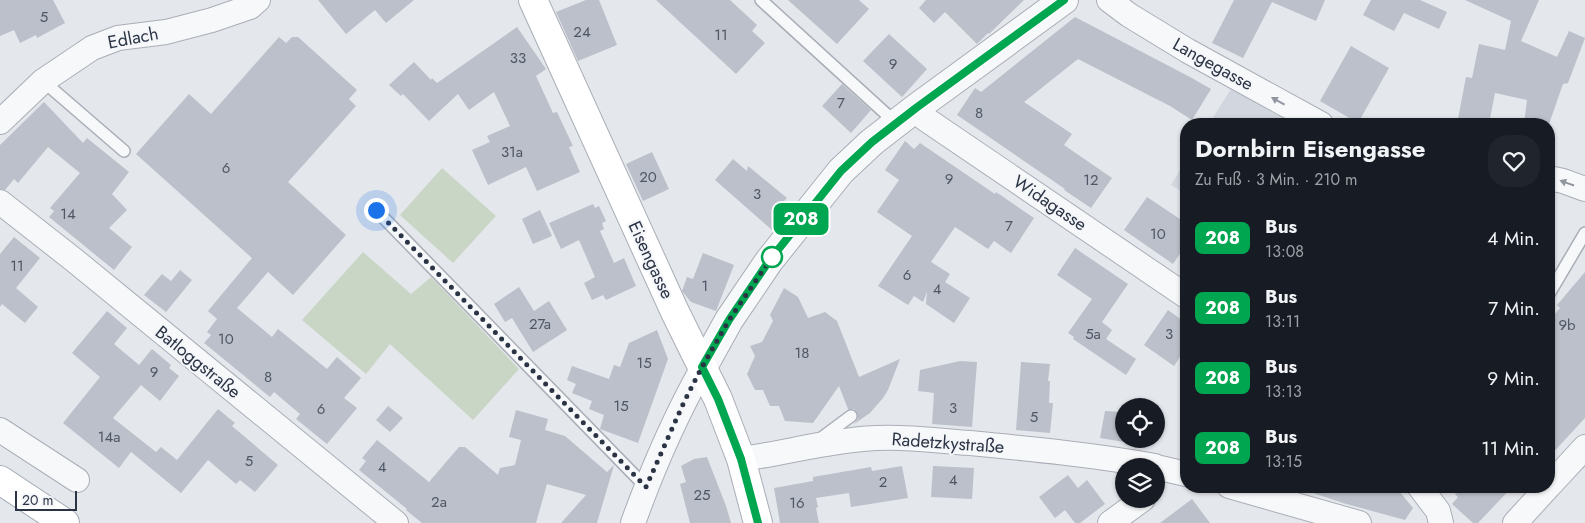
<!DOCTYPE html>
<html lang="de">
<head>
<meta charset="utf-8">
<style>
  :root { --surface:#171b24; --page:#20242c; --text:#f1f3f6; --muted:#9ea1a6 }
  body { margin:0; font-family:Jost,sans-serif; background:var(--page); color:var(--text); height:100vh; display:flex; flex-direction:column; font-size:19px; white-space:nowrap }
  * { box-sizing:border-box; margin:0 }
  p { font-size:16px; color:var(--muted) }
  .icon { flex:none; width:28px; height:28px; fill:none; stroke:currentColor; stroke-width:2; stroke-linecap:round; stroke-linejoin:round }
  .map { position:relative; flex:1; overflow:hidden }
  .details { position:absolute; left:1180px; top:118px; width:375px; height:375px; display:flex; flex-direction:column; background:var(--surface); border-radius:20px; box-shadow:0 1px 4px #0004 }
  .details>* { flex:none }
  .badge { padding:0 10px; border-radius:8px; font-size:18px; line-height:32px }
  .controls { position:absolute; left:1115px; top:398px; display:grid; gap:10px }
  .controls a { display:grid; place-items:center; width:50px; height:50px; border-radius:50%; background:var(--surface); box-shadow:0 1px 4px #0004; font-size:25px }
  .scale { position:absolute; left:15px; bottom:12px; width:62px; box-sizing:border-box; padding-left:5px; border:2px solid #2b3445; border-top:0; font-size:14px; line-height:18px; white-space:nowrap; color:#2b3445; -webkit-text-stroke:4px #f4f6f9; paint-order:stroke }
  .you { position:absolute; width:25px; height:25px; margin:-12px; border:4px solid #fff; border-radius:50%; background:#1a73e8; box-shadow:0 0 0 8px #1a73e833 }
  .map>.badge { position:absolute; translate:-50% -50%; box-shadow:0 0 0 2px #fff }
  .round { display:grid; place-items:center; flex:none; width:52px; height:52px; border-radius:20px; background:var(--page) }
  .headline { display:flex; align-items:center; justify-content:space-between; height:85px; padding:0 15px }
  h1 { font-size:24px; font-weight:700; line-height:38px }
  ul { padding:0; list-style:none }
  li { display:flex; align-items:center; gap:15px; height:70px; padding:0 15px }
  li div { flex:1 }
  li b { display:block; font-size:19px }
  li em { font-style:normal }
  li .badge { min-width:55px; font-weight:700; text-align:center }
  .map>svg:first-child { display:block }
  .built { fill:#d2d6de }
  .green { fill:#c9d6c5 }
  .building { fill:#bbc0ca }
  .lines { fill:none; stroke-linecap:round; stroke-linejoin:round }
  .service-casing { stroke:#a9aeb7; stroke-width:14 }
  .minor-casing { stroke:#a9aeb7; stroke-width:26 }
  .tertiary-casing { stroke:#a9aeb7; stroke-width:30 }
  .secondary-casing { stroke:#a9aeb7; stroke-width:30 }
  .primary-casing { stroke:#a3abb8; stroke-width:30 }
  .service { stroke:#f7f8fa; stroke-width:11 }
  .minor { stroke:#f7f8fa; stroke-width:24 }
  .tertiary { stroke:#f7f8fa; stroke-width:28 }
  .secondary { stroke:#fff; stroke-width:28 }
  .primary { stroke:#fff; stroke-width:28 }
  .oneway { fill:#9196a0 }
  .line-casing { stroke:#fff; stroke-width:11 }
  .line { stroke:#00a650; stroke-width:8 }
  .walk { stroke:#2b3445; stroke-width:5; stroke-dasharray:0 9 }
  .stop-dot { fill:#fff; stroke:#00a650; stroke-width:2.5 }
  .labels { text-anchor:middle; stroke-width:4; stroke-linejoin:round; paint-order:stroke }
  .number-label { font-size:15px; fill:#4f5766 }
  .street-label { font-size:18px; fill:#2b3445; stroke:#f4f6f9 }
</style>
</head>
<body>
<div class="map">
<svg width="1585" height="523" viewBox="0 0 1585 523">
  <rect width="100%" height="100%" fill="#e4e7ec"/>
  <path class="built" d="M 1231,89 L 1293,124 L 1209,124 Z
    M 1186,160 L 1186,194 L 1171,185 Z"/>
  <path class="green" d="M 442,168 L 496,216 L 453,263 L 400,215 Z
    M 363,252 L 411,294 L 431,277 L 519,369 L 473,420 L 390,344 L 366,374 L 302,320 Z"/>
  <path class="building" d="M 0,0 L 53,0 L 65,23 L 37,38 L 36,35 L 20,43 L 14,30 L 0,36 Z
    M 318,0 L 414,0 L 386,23 L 375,10 L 346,34 Z
    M 586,0 L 599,0 L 617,45 L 578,61 L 556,12 Z
    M 656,0 L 730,0 L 757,25 L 752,31 L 765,43 L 736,74 Z
    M 788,0 L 859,0 L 869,9 L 837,44 Z
    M 926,0 L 1024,0 L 989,34 L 988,33 L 977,44 L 945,12 L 934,23 L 919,8 Z
    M 1234,0 L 1325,0 L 1316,21 L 1272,2 L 1243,58 L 1212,43 Z
    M 1371,0 L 1420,0 L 1447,12 L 1439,29 L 1404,13 L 1394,31 L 1363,15 Z
    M 1465,0 L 1539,0 L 1521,41 L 1557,57 L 1569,31 L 1585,38 L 1568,83 L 1563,84 L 1549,124 L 1524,124 L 1527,100 L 1495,93 L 1489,124 L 1457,124 L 1466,77 L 1472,78 L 1479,44 L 1505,50 L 1511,21 Z
    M 1075,17 L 1190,77 L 1211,89 L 1192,120 L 1170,106 L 1078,59 L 1024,102 L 1072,134 L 1064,145 L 1112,178 L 1091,208 L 1064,190 L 1065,189 L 957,115 L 975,88 L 981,92 Z
    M 517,27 L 546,69 L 536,76 L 553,113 L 557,112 L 573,146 L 569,147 L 580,172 L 537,191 L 526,167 L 488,185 L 472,150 L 490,142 L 487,136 L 510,126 L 494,92 L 469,110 L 458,94 L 429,121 L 403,94 L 401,96 L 389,85 L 414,62 L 431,80 L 432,78 L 437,83 Z
    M 889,34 L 927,69 L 902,97 L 863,61 Z
    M 279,37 L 286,43 L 292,37 L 298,37 L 357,90 L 349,99 L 356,106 L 288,182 L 346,235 L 293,295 L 268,272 L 237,308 L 272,337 L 278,329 L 327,369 L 337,357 L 361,378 L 344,398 L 357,408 L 327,444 L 296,419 L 300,414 L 274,392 L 270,397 L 204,343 L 211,335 L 207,332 L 217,319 L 208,311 L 252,258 L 136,154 L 189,94 L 211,114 Z
    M 1351,46 L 1389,68 L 1358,123 L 1320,101 Z
    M 842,84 L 871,110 L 851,133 L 822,106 Z
    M 44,102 L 83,143 L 87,138 L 129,172 L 112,194 L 127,210 L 109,228 L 132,247 L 114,270 L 49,217 L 54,211 L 50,208 L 80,173 L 48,147 L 18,183 L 14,179 L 5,190 L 0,189 L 0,145 Z
    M 905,141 L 914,149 L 920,143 L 995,194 L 996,192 L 1034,218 L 1011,253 L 994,241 L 988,249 L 955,227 L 931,262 L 950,274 L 945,282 L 970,298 L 954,323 L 926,304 L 927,292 L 923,302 L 914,296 L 908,305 L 878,286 L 912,236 L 877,212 L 899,180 L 885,170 Z
    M 652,152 L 669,189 L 643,201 L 626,164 Z
    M 733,159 L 747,171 L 748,166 L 787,198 L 782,203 L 790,210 L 772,230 L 715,180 Z
    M 1147,197 L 1186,223 L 1186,245 L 1173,264 L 1124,230 Z
    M 593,204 L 595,208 L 599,206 L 606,221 L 602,223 L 604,229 L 600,231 L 614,263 L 624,258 L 636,286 L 606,300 L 603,295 L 592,300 L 584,283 L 595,277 L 579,240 L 561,249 L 549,223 Z
    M 540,210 L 552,236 L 533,244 L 522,219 Z
    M 14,237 L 40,258 L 16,288 L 38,307 L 25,323 L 2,304 L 0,307 L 0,254 Z
    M 1075,248 L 1128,284 L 1102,322 L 1112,330 L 1106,339 L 1136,359 L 1126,375 L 1073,339 L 1074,337 L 1068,333 L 1092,299 L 1057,275 Z
    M 703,253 L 734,265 L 716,311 L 691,302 L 682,291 L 687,277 L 693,279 Z
    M 180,270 L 192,280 L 166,312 L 144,295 L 162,274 L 171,281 Z
    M 1585,272 L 1585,418 L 1549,457 L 1549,321 L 1560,308 L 1557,305 Z
    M 519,287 L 534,311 L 549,301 L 567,330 L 533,352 L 512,318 L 505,322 L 494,304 Z
    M 784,288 L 798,297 L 808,318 L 825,312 L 837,321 L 859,377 L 900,359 L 888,390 L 883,398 L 870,413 L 854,424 L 858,419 L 857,412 L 854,409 L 848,409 L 839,386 L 813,423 L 785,421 L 779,406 L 770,406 L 763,390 L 755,390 L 747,374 L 755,356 L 750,346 L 762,342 L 773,321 L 770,315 Z
    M 1168,310 L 1186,323 L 1186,348 L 1174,366 L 1144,345 Z
    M 107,311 L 127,328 L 114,344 L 139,365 L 152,349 L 171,365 L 169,368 L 179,376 L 160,401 L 141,385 L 113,418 L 156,452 L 161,447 L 177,460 L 218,409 L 235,423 L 232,426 L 278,465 L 255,492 L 240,480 L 236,484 L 208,460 L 181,493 L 131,452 L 119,468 L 63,423 L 100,377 L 72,353 Z
    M 657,330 L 668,359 L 638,443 L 600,429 L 604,415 L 589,409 L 592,401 L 572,393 L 576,384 L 567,380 L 572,366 L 609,379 L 614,365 L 620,367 L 629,343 Z
    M 960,361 L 977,362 L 972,427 L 932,424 L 934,393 L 918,391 L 920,370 Z
    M 1021,362 L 1050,364 L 1048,381 L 1050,381 L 1049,403 L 1053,403 L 1050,433 L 1016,430 Z
    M 388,406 L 403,418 L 390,432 L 376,420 Z
    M 516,410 L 548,419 L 545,430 L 565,436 L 607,472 L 614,465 L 597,523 L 561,523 L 586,495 L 547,484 L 536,523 L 422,523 L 406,510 L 407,509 L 359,470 L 366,461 L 362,458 L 377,440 L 429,482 L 459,447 L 465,447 L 498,475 L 500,468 L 515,465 L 521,440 L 509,437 Z
    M 1105,411 L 1124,412 L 1124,442 L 1100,438 Z
    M 707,457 L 726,506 L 731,523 L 690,523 L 680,484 L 686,482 L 681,466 L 694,459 Z
    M 902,466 L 908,498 L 851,507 L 849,493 L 816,498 L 818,507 L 816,508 L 819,523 L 780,523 L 774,488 L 813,481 L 813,477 L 871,467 L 872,471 Z
    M 933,466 L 974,468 L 972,499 L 931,497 Z
    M 1068,475 L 1078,488 L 1087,480 L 1105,504 L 1080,523 L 1075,523 L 1065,510 L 1055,518 L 1039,497 Z
    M 1305,486 L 1395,486 L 1413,508 L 1405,520 L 1343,503 L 1304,490 Z
    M 1463,486 L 1513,486 L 1478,523 L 1473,523 L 1452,504 L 1458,497 L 1455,494 Z
    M 1192,499 L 1210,523 L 1160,523 Z"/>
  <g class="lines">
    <g class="service-casing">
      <path id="service" d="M 761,0 L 896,123
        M 43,81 L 124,151
        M 375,209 L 646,487
        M 1549,294 L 1585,233
        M 820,439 L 851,416"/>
    </g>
    <g class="minor-casing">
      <path id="minor" d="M 1109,0 L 1129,15 L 1188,51 L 1321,124
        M 916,108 L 924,118 L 1186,296
        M 0,122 L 43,81 L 92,48 L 118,38 L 166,32 L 212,20 L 250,7 L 258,0
        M 1549,178 L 1563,181 L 1585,189
        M 0,202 L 74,260 L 396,523
        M 0,430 L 77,480
        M 741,459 C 786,453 830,440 876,438 C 907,436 939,441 970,443 C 1032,449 1094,455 1155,466
        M 1156,467 L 1186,474
        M 1229,486 L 1359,523
        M 1419,486 L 1438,511 L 1441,523
        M 1549,486 L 1585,447
        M 633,523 C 652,470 675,417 703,367
        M 1110,523 L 1143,499
        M 1515,523 L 1549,486"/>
    </g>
    <g class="tertiary-casing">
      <path id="tertiary" d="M 703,367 L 729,320 L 769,261 L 841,171 L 872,142 L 916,108 L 1064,0"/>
    </g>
    <g class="secondary-casing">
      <path id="secondary" d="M 533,0 L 675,312 L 718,399 L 741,459 L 758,523"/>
    </g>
    <g class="primary-casing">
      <path id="primary" d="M 0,480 L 65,523"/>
    </g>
    <use href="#service" class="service"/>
    <use href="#minor" class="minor"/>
    <use href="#tertiary" class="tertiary"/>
    <use href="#secondary" class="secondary"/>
    <use href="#primary" class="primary"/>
  </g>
  <defs><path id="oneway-solid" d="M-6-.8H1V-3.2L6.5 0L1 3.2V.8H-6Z" transform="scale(1.25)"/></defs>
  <g class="oneway">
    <use href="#oneway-solid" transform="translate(1278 101) rotate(-151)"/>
    <use href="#oneway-solid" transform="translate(1567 183) rotate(-161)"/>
  </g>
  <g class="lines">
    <g class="line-casing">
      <path id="line" d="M 758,523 L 741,459 L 718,399 L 702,367 L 729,320 L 769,261 L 841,171 L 872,142 L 916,108 L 1064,0"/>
    </g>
    <use href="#line" class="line"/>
    <path class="walk" d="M 376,210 L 646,487 L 684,402 L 702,367 L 729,320 L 772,257"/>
  </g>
  <circle class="stop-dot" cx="772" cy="257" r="10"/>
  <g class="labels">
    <g class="number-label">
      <text x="44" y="22">5</text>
      <text x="582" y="37">24</text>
      <text x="721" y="40">11</text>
      <text x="518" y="63">33</text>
      <text x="893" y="69">9</text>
      <text x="841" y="108">7</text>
      <text x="979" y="118">8</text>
      <text x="512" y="157">31a</text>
      <text x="226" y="173">6</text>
      <text x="648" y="182">20</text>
      <text x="949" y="184">9</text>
      <text x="1091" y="185">12</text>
      <text x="757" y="199">3</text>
      <text x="68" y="219">14</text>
      <text x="1009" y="231">7</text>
      <text x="1158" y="239">10</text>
      <text x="17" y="271">11</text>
      <text x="907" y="280">6</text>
      <text x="705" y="291">1</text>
      <text x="937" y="294">4</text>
      <text x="540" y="329">27a</text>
      <text x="1567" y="330">9b</text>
      <text x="1093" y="339">5a</text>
      <text x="1169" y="339">3</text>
      <text x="226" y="344">10</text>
      <text x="802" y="358">18</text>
      <text x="644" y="368">15</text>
      <text x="154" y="377">9</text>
      <text x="268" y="382">8</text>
      <text x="621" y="411">15</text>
      <text x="953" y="413">3</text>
      <text x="321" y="414">6</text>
      <text x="1034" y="422">5</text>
      <text x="109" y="442">14a</text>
      <text x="249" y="466">5</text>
      <text x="382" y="472">4</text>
      <text x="953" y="485">4</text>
      <text x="883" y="487">2</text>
      <text x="702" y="500">25</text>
      <text x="439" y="507">2a</text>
      <text x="797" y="508">16</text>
    </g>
    <g class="street-label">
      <text transform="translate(133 38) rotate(-11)" y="6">Edlach</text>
      <text transform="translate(1213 64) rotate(29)" y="6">Langegasse</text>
      <text transform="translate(1050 203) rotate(34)" y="6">Widagasse</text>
      <text transform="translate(651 260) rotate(65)" y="6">Eisengasse</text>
      <text transform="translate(198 362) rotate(39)" y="6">Batloggstraße</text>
      <text transform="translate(948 443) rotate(4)" y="6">Radetzkystraße</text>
    </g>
  </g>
</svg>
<div class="controls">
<a><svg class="icon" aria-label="locate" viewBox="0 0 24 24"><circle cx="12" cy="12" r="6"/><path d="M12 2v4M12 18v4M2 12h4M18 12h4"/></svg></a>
<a><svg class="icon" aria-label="layers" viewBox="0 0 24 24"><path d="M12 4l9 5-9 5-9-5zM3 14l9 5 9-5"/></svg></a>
</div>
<div class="scale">20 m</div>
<div class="you" style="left:376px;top:210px"></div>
<b class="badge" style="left:801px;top:219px;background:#00a650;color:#fff">208</b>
<section class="details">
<div class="headline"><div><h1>Dornbirn Eisengasse</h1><p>Zu Fuß · 3 Min. · 210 m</p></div><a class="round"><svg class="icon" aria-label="heart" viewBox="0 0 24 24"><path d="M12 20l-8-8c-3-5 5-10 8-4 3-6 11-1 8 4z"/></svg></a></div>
<ul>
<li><span class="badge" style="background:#00a650;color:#fff">208</span><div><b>Bus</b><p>13:08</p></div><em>4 Min.</em></li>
<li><span class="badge" style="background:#00a650;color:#fff">208</span><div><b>Bus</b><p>13:11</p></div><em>7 Min.</em></li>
<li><span class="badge" style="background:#00a650;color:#fff">208</span><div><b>Bus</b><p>13:13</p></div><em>9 Min.</em></li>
<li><span class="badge" style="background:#00a650;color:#fff">208</span><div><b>Bus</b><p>13:15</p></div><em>11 Min.</em></li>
</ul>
</section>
</div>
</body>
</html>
